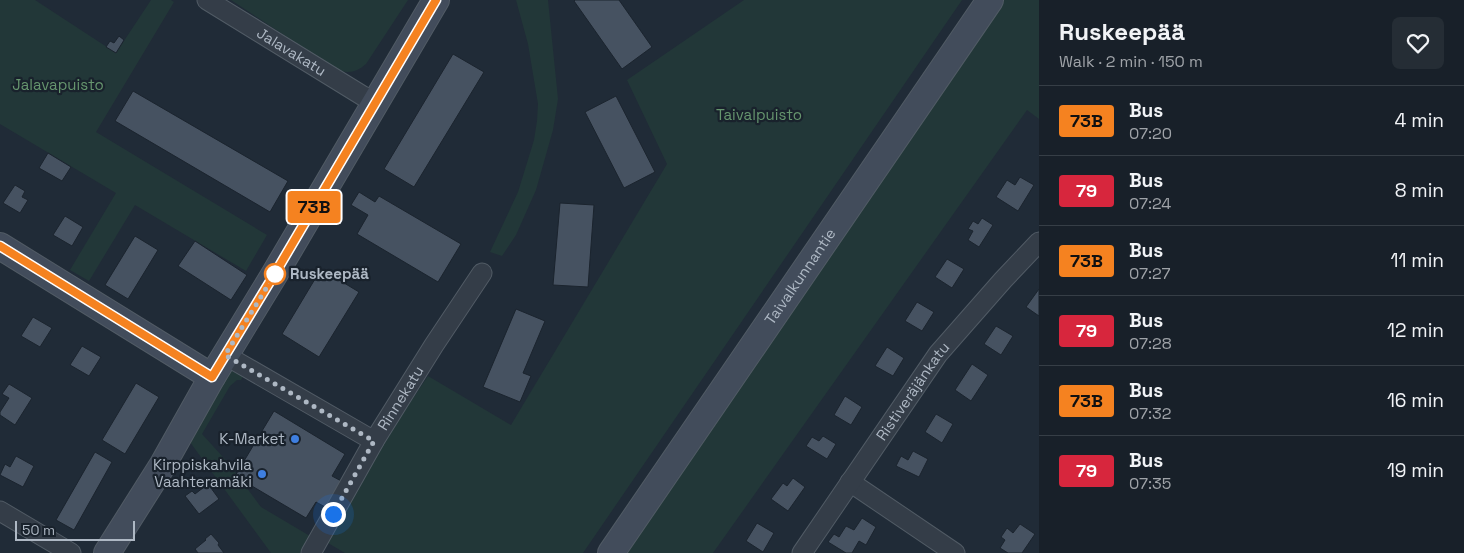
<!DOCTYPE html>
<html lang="en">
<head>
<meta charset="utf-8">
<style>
  :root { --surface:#182029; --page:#252d35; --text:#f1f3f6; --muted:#9fa3a8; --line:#363e46 }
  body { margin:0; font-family:"Space Grotesk",sans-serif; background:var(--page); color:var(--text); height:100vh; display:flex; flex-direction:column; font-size:19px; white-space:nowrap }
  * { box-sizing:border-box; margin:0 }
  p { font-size:16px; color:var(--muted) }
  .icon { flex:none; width:28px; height:28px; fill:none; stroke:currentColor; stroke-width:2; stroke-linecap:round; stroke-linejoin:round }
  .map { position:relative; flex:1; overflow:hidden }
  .drawer { display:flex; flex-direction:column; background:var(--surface); width:425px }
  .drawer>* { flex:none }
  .badge { padding:0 10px; border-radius:4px; font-size:18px; line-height:32px }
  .scale { position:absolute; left:15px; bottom:12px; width:120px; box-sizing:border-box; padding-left:5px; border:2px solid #aeb8c4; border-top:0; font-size:14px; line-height:18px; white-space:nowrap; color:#aeb8c4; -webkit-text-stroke:4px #19222c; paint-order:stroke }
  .you { position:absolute; width:25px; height:25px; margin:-12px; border:4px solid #fff; border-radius:50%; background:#1a73e8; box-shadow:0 0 0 8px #1a73e833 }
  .map>.badge { position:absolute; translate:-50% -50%; box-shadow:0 0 0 2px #fff }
  .round { display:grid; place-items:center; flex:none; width:52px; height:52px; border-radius:8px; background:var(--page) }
  .overview { display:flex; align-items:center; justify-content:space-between; height:85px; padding:0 20px }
  h1 { font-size:24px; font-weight:800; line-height:38px }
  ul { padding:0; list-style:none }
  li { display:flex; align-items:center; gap:15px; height:70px; padding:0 20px; border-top:1px solid var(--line) }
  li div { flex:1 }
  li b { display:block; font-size:19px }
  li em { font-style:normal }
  li .badge { min-width:55px; font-weight:700; text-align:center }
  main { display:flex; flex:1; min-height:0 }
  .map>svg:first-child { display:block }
  .green { fill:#223738 }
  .building { fill:#465261; stroke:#1b242e }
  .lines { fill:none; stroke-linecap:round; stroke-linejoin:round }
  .street-casing { stroke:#515b65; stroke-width:21 }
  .secondary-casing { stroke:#515b65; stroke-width:28 }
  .street { stroke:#343d48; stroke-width:19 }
  .secondary { stroke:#424c5b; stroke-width:26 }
  .line-casing { stroke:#fff; stroke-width:11 }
  .line { stroke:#f58220; stroke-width:8 }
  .walk { stroke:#aeb8c4; stroke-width:5; stroke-dasharray:0 9 }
  .stop-dot { fill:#fff; stroke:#f58220; stroke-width:2.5 }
  .shop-dot { fill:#3f7fe0; stroke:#19222c; stroke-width:2 }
  .labels { text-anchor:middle; stroke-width:4.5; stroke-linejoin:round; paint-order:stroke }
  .street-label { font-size:15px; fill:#aeb8c4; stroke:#19222c }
  .park-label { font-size:15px; fill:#66956e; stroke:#19222c }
  .stop-label { font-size:15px; font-weight:bold; fill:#aeb8c4; stroke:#19222c; text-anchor:start }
  .poi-label { font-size:15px; fill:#aeb8c4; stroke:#19222c; text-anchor:end }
</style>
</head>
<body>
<main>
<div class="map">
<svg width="1039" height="553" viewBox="0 0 1039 553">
  <rect width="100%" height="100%" fill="#202b37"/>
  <path class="green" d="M 0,0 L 35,0 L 116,53 L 151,0 L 171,0 L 174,2 L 96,132 L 267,235 L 246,271 L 135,205 L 89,281 L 70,270 L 116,193 L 0,124 Z
    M 231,0 L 408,0 L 366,64 C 357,72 349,74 337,70 Z
    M 516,0 L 548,0 L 558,99 L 553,130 L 536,190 L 516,235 L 502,256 L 490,252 L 518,192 L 534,140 L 537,121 L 538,104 L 528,44 Z
    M 744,0 L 962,0 L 583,553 L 345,553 L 328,543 L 382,444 L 428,376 L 511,425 L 667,164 L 627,80 Z
    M 1003,0 L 1039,0 L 1039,119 L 1027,110 L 713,553 L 623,553 Z
    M 232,371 L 239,372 L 244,375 L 241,380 L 237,380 L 230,386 L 202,434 L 233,468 L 236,474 L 235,476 L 240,479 L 261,507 L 310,536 L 300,553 L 271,553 L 187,438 L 228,373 Z"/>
  <path class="building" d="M 575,0 L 619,0 L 652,47 L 622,69 L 574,1 Z
    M 119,36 L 124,40 L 116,53 L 106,47 L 110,41 L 114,43 Z
    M 453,54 L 484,72 L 414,187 L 384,169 Z
    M 133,91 L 288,181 L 270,212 L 115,121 Z
    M 616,96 L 655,172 L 624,188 L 585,112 Z
    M 48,153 L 71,167 L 62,181 L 39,168 Z
    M 1020,177 L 1034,185 L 1018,211 L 996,197 L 1007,180 L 1015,185 Z
    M 15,185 L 25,191 L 22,197 L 28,200 L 20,213 L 3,203 Z
    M 359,192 L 375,202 L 379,196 L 461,244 L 438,282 L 357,234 L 368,215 L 351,205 Z
    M 560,203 L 594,205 L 588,287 L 553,285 Z
    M 65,216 L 83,227 L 72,246 L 53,235 Z
    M 982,218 L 993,225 L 979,247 L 968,240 L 973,231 L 968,229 L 973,221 L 978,224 Z
    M 135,236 L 158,250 L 128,299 L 105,285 Z
    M 195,241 L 247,275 L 231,300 L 178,266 Z
    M 947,259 L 964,269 L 952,288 L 935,277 Z
    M 321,269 L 359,292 L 319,357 L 282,334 Z
    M 1039,289 L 1039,316 L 1026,307 Z
    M 917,302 L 934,312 L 922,331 L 905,321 Z
    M 516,309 L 545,321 L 523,373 L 531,376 L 520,402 L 483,387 Z
    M 33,317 L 52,328 L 40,347 L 21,336 Z
    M 996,326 L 1013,336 L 1001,355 L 984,344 Z
    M 82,346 L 101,357 L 89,376 L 70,365 Z
    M 887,347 L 904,358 L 893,376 L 875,366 Z
    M 972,364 L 988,375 L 971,401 L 955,390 Z
    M 136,383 L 159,397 L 125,454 L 102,440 Z
    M 9,384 L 32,398 L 15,425 L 0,415 L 0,412 L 9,398 L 2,394 Z
    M 845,396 L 862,407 L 851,425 L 834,415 Z
    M 274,411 L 345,454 L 332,476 L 343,482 L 327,508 L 316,502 L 306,518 L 235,476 Z
    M 936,414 L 953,424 L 942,443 L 925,432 Z
    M 823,436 L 836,444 L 827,459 L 806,446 L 812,437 L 819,441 Z
    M 913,451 L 928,459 L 919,477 L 896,466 L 901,456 L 908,460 Z
    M 95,452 L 112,462 L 74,530 L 56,520 Z
    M 16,456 L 34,466 L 23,487 L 0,475 L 5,464 L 10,467 Z
    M 793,478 L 805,487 L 788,511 L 771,499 L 783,483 L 787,486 Z
    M 208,484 L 219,499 L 199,514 L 185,496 L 192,491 L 195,494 Z
    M 862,518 L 876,527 L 866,545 L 859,541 L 852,553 L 846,553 L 828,542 L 834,534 L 839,537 L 846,526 L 854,530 Z
    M 757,523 L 774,533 L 763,552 L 746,541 Z
    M 1020,524 L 1035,534 L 1022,553 L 1008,553 L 1000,548 L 1005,540 L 1001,537 L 1007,528 L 1013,533 Z
    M 211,534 L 219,543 L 218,545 L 224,553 L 198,553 L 195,549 L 206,540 L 205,539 Z"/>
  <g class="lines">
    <g class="street-casing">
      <g id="street">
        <path id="s1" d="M 207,0 L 363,96 L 376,102"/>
        <path d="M 225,355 L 374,441"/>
        <path d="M 850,482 L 955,553"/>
        <path d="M 0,511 L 71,553"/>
        <path id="s2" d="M 311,553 L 374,441 L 434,345 L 482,273"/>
        <path id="s3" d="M 802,553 L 938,354 L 1003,280 L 1039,242"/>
      </g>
    </g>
    <g class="secondary-casing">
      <g id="secondary">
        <path d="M 0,246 L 212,377"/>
        <path d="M 107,553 L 162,466 L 212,377 L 274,275 L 436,0"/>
        <path id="s4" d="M 611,553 L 990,0"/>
      </g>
    </g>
    <use href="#street" class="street"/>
    <use href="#secondary" class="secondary"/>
  </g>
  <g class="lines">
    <g class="line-casing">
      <path id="line" d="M 0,246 L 212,377 L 274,275 L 436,0"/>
    </g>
    <use href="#line" class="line"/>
    <path class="walk" d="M 275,274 L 225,355 L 374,441 L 333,514"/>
  </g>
  <circle class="stop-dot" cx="275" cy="274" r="10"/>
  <g class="shop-dot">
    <circle cx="295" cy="439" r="5"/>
    <circle cx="262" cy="474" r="5"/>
  </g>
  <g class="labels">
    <g class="street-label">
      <text dy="5" stroke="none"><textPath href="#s1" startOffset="99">Jalavakatu</textPath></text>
      <text dy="5" stroke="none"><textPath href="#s4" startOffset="335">Taivalkunnantie</textPath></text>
      <text dy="5" stroke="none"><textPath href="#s3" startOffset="196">Ristiveräjänkatu</textPath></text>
      <text dy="5" stroke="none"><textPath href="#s2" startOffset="179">Rinnekatu</textPath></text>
    </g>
    <g class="park-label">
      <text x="58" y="90">Jalavapuisto</text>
      <text x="759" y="120">Taivalpuisto</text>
    </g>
    <g class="stop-label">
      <text x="290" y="279">Ruskeepää</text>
    </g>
    <g class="poi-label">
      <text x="285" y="444">K-Market</text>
      <text x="252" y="470">Kirppiskahvila<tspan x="252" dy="17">Vaahteramäki</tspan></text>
    </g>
  </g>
</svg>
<div class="scale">50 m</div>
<div class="you" style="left:333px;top:514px"></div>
<b class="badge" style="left:314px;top:207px;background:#f58220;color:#111">73B</b>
</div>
<section class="drawer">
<div class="overview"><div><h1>Ruskeepää</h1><p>Walk · 2 min · 150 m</p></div><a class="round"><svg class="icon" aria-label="heart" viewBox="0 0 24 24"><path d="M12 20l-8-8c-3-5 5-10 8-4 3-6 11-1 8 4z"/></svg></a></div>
<ul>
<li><span class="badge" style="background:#f58220;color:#111">73B</span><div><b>Bus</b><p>07:20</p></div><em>4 min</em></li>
<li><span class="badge" style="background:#d7263d;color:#fff">79</span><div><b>Bus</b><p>07:24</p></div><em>8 min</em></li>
<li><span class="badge" style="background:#f58220;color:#111">73B</span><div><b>Bus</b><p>07:27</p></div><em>11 min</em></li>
<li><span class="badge" style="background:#d7263d;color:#fff">79</span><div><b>Bus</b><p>07:28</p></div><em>12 min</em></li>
<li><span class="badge" style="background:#f58220;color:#111">73B</span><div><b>Bus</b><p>07:32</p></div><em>16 min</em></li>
<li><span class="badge" style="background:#d7263d;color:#fff">79</span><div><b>Bus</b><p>07:35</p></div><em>19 min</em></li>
</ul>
</section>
</main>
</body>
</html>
